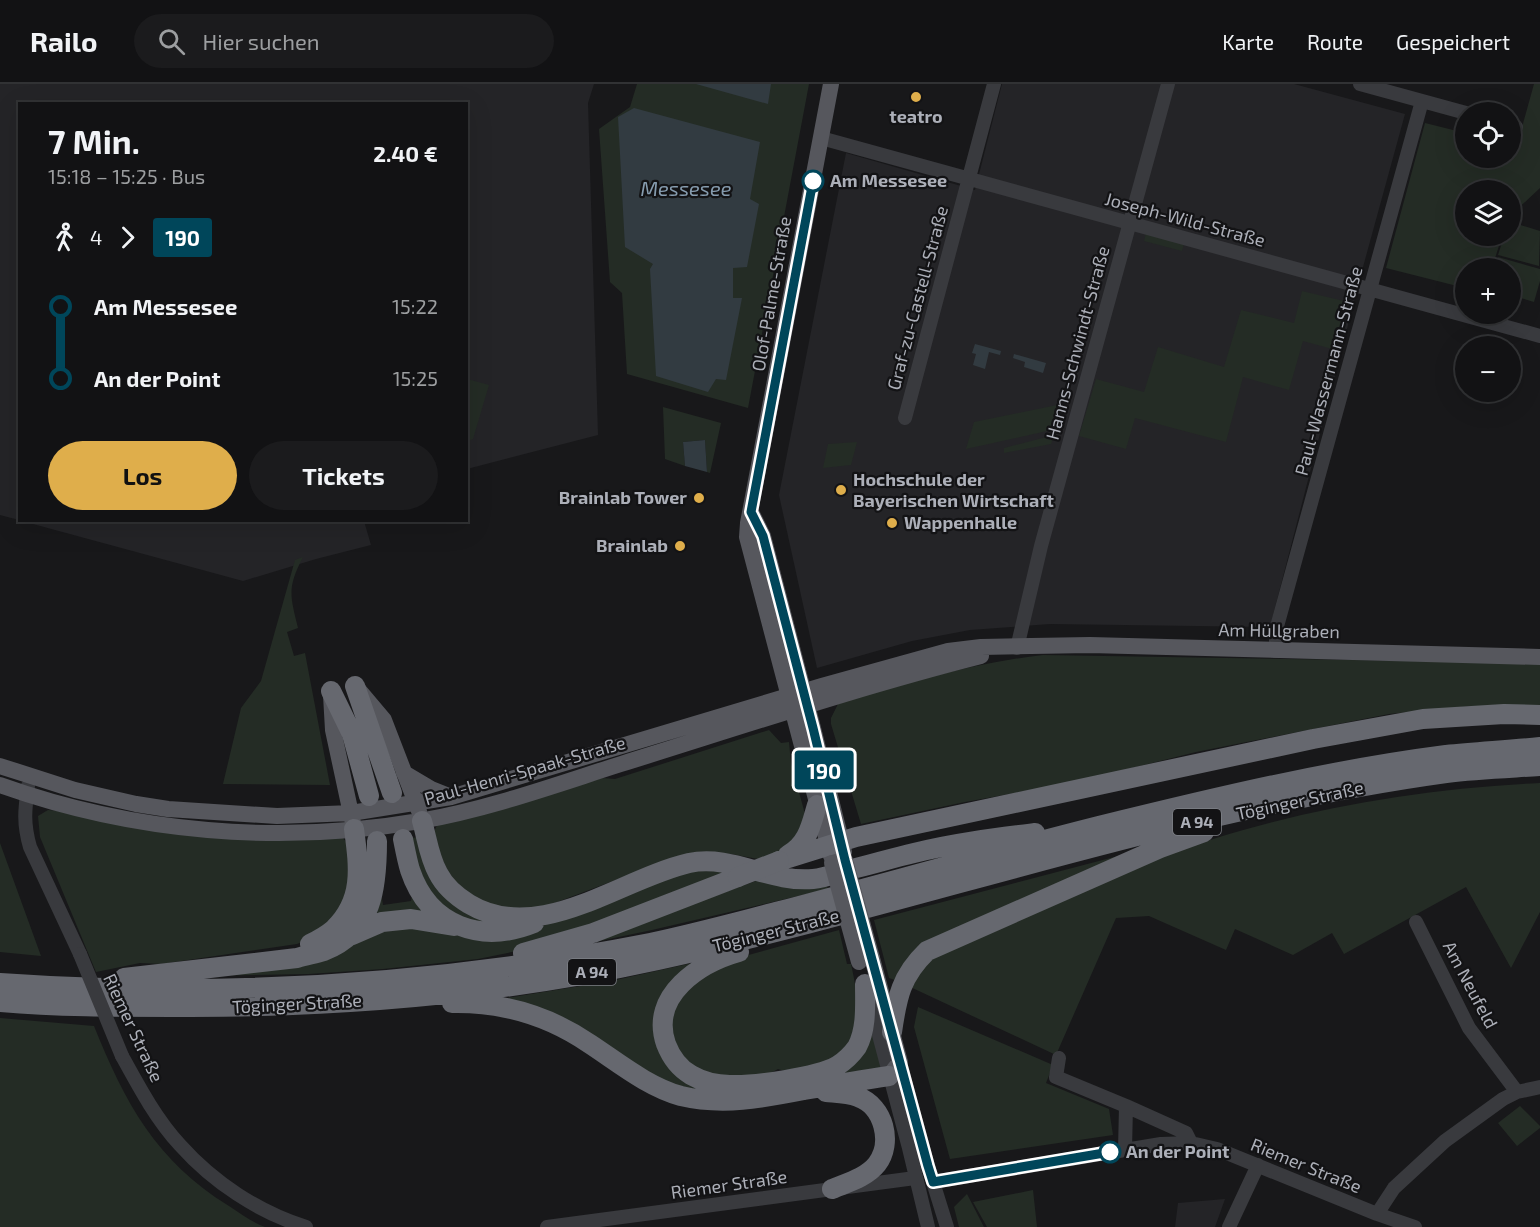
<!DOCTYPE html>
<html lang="de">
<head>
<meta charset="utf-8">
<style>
  :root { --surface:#121214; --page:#1b1b1d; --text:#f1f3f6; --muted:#9c9ea0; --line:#313234; --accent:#dfae4b }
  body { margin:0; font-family:"Exo 2",sans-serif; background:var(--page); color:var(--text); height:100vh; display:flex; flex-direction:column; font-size:22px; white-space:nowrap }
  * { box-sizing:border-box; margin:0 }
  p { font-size:20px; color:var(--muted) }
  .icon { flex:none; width:33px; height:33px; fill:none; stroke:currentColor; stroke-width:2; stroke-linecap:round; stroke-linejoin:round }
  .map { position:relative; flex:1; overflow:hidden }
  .side { position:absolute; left:18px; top:18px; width:450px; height:420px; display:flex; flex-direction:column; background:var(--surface); border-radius:0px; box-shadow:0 6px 24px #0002,0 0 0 2px var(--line) }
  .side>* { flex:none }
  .badge { padding:0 12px; border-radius:4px; font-size:21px; line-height:39px }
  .buttons { position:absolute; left:1455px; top:18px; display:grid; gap:12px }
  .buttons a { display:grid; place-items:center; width:66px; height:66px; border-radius:50%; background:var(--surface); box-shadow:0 6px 24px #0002,0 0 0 2px var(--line); font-size:30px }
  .map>.badge { position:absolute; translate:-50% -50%; box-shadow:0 0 0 3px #fff }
  .legs { display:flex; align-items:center; gap:9px; height:66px; padding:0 30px; font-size:20px }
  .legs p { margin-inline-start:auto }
  .headline { display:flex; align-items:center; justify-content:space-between; height:102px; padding:0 30px }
  h1 { font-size:33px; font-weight:700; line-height:45px }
  .action { display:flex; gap:12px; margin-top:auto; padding:12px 30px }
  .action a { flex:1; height:69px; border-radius:36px; background:var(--accent); color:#111; font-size:24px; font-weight:700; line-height:69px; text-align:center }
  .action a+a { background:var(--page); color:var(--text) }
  ul { padding:0 30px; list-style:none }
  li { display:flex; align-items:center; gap:21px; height:72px; font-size:22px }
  li i { display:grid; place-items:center; width:9px; height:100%; margin:0 8px; background:currentColor }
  li i::after { content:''; width:15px; height:15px; margin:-8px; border:4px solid; border-radius:50%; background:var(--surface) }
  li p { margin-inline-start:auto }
  li:first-child i { background:linear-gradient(#0000 50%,currentColor 0) }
  li:last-child i { background:linear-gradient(currentColor 50%,#0000 0) }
  header { display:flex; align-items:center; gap:36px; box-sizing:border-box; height:84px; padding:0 30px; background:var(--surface); border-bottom:2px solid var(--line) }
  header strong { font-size:28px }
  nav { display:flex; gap:33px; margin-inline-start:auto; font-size:21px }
  .search { width:420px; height:54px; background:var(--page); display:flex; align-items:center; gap:15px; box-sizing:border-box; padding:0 21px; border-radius:33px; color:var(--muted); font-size:22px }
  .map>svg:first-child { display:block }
  .built { fill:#242427 }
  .green { fill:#242c25 }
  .water { fill:#323b41 }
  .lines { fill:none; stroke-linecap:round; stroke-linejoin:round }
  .minor { stroke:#393a3e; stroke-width:14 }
  .major { stroke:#56575d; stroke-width:16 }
  .highway { stroke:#66686f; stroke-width:20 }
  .minor-bridge { stroke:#393a3e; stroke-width:14 }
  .major-bridge { stroke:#56575d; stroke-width:16 }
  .highway-bridge { stroke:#66686f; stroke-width:20 }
  .line-1-casing { stroke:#fff; stroke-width:14 }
  .line-1 { stroke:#00465a; stroke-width:9 }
  .poi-dot { fill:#dfae4b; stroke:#131315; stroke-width:2 }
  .stop-1-dot { fill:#fff; stroke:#00465a; stroke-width:3 }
  .labels { text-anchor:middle; stroke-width:4.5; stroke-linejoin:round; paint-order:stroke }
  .shield { fill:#131315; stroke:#7e8087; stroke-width:1.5 }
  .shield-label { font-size:16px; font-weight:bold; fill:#acafb8 }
  .poi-label { font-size:18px; font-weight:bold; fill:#acafb8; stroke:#131315; text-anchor:start }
  .stop-label { font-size:18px; font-weight:bold; fill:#acafb8; stroke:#131315; text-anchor:start }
  .street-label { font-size:18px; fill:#acafb8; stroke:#131315 }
  .water-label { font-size:20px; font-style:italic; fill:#869caf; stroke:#131315 }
</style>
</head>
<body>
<header>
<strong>Railo</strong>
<div class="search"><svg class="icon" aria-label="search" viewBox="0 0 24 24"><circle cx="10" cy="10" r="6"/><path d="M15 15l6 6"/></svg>Hier suchen</div>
<nav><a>Karte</a><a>Route</a><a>Gespeichert</a></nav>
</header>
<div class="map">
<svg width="1540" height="1143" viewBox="0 0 1540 1143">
  <rect width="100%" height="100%" fill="#18181a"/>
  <path class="built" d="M 0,0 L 594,0 L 588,19 L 598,351 L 467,385 L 466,20 L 20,20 L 19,436 L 0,431 Z
    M 1002,0 L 1294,0 L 1405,30 L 1363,183 L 1270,543 L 1050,540 L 970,546 L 912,557 L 817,584 L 779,411 L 846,69 L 975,106 Z
    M 22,437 L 364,437 L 371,461 L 316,475 L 243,497 Z
    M 1225,1115 L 1215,1143 L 1175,1143 L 1178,1119 Z"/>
  <path class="green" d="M 637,0 L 809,0 L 748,324 L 627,290 L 622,209 L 610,198 L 599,45 L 630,23 Z
    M 1534,0 L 1540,0 L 1540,104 L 1511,131 L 1510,106 L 1466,106 L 1466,152 L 1502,152 L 1492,184 L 1466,184 L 1465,204 L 1386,184 L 1425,39 L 1465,49 L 1466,74 L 1510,74 L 1511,60 L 1517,61 Z
    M 1511,138 L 1540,147 L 1539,182 L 1498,171 L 1504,152 L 1510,152 Z
    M 1146,149 L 1184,160 L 1182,167 L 1144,157 Z
    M 1498,173 L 1540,185 L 1540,197 L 1534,218 L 1511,211 L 1510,184 L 1494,184 Z
    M 1302,207 L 1348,218 L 1336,266 L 1303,257 L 1289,306 L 1243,293 L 1226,358 L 1135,334 L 1126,365 L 1079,352 L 1096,295 L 1144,308 L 1158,263 L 1224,283 L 1241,226 L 1294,239 Z
    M 467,295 L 489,301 L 473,355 L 467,357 Z
    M 1062,320 L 1056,345 L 966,365 L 974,338 Z
    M 663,323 L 721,339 L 710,389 L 707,388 L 705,356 L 683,358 L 685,382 L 665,375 Z
    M 1054,351 L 1051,360 L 1004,369 L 1004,364 Z
    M 857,358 L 851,381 L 823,384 L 828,360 Z
    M 303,473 C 287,504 290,511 298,544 L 287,548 L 294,572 L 305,569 L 330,701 L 223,700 L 241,624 L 261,597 L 295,476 Z
    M 1043,571 L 1540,579 L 1540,622 L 1471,622 L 1389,630 L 1196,668 L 1076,698 L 965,718 L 861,740 L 831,640 L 831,634 L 838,620 C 905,599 973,579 1043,571 Z
    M 769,646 L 781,659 L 789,658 L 791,679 L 805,730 L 804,743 L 786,767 L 758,775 L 731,770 L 666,777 L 552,820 L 515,829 L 483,823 L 454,801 L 432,752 L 438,739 L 602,694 L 615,695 Z
    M 1540,699 L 1540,828 L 1511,884 L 1466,803 L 1344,870 L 1332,849 L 1293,871 L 1235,845 L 1226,866 L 1149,832 L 1116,834 L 1056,971 L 906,901 L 917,887 L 936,872 C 986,850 1036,828 1086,806 C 1127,788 1170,768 1213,755 C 1318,722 1430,704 1540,699 Z
    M 48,726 L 342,753 L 349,761 L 352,778 L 345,820 L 312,854 L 297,860 L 161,880 L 140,879 L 96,888 L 40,753 L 38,732 Z
    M 418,753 L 456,823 L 479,835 L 494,839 L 473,841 L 434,817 L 415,780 L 412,754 Z
    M 0,759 L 41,872 L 0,868 Z
    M 1137,767 L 947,851 L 898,897 L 889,894 L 874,836 Z
    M 686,785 L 731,788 L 522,866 L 478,875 L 383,885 L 309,890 L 191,892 L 353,858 L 390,843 L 527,848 Z
    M 764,794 L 826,799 L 828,805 L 652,846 L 576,862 Z
    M 381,809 L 383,821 L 411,817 L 412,812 L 432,833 L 365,841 Z
    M 839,846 L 847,880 L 851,880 C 860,921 868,972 814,983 C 801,986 790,990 778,985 L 765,992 L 700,991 L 680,975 L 669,939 L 673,918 L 688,901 L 734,875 Z
    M 697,878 L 660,917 L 678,992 L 820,994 L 870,935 L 881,983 L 873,988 L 705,1009 L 674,1003 L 494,916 L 611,897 Z
    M 918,923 L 1053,981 L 1046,999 L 1109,1025 L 1113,1051 L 950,1075 L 914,943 Z
    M 0,934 L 94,942 C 125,1019 156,1077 229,1122 C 241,1130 252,1138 265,1143 L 0,1143 Z
    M 1520,1022 L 1540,1042 L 1540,1044 L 1517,1062 L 1498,1039 Z
    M 1033,1106 L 1037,1143 L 987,1143 L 973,1118 Z
    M 967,1110 L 984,1143 L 959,1143 L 954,1123 Z"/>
  <path class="water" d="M 696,0 L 771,0 L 768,20 Z
    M 634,24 L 760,58 L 750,115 L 759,120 L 747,183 L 733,184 L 733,214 L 742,214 L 726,296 L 716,295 L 708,308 L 656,292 L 650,185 L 653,180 L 625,163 L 618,33 Z
    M 975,260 L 1001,267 L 1000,271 L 989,268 L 985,285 L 973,281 L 976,270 L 972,269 Z
    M 1014,270 L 1046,279 L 1043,289 L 1024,283 L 1025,278 L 1013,274 Z
    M 705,356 L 707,388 L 685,382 L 683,358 Z"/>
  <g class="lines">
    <path class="minor" d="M 1360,0 L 1466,29
      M 1510,41 L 1516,43
      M 821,54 L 1540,252
      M 905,334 L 994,0
      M 1017,564 L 1041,462 L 1168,0
      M 1276,567 L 1276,546 L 1422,17
      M 28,702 C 25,725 23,739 30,763 L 80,870
      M 1416,838 L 1469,944 L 1517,1008
      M 870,917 L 909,1064 L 928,1143
      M 122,972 C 139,1003 156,1035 180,1061 C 213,1098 258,1128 306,1143
      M 1059,974 L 1056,993 L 1126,1022 L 1125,1066
      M 900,978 L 928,1082 L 947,1143
      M 1126,1022 L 1186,1049 L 1191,1059
      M 933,1098 L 1161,1060 L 1191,1059 L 1217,1065 L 1377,1130 L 1415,1143
      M 1377,1130 L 1394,1104 L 1445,1057 L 1503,1015 L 1517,1008 L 1540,1003
      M 547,1143 L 915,1094
      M 1229,1143 L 1258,1081"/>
    <path class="major" d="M 751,428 L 763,452 L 813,644 L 844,768
      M 357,604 L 384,636 L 419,727
      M 331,611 L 333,646 L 353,739
      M 0,682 L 75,706 L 136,720 L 168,725 L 277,732 L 351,729 L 451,713 L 822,602 L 948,567 L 981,563 L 1090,561 L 1540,573
      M 404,689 L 431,705 L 451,713
      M 0,701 C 134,749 280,761 420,737 C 489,725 555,701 621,680 C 740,643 859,603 981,572
      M 831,772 L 747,453 L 748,439 L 831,0
      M 872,874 L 900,978 L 889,992"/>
    <path class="highway" d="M 355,602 L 392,709
      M 331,607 L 352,650 L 369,712
      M 422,737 C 427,754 429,773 438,789 C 445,803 456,812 469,820 C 539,862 620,795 689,779 C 732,770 770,799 813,795 C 825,794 837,789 848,786 C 870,781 892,774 914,769 C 954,759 995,754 1035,749
      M 403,755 C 405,765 407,776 410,786 C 429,843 482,860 534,839
      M 788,771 C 808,760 811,741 817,721
      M 779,777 L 856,753 L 1313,655 L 1423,635 L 1504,630 L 1540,631
      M 352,851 L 382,838 L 411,835 L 454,842
      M 310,860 C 318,856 327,851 334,845 C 364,816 359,783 354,745
      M 739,868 C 700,879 649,911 666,960 C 671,973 679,984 691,991 C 703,998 717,1001 730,1001 C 753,1002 818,993 837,982 C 845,977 852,970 857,963 C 867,945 865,920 865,900
      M 523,869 L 593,849 L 738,793
      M 124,894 L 297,874 C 306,871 315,870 324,867 C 373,848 377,803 377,757
      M 0,899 C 217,914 436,901 650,859 C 693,850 737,838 780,827 C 886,799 992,769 1099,742 C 1213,714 1329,686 1446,671 C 1477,668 1509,666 1540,663
      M 0,918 C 57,923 115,923 173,923 C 335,924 499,911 658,876 C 921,818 1178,726 1446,689 C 1477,685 1509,684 1540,682
      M 452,919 C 502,918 549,932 590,960 C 619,979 648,1003 681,1012 C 723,1022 763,1014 804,1006 C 832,1001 861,996 889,992
      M 892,948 C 897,913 901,892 927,867 L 1160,764 L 1204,748
      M 826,1008 C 837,1009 848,1009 858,1013 C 884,1022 893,1059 877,1080 C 866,1094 846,1099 832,1105"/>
    <path class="minor-bridge" d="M 80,870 L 122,972"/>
    <path class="major-bridge" d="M 845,776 L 872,874
      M 832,779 L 859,878"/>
    <path class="highway-bridge" d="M 738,793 L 779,777"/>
  </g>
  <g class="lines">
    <g class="line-1-casing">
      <path id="line-1" d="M 813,97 L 751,428 L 763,452 L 813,644 L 845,776 L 928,1082 L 933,1098 L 1110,1068"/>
    </g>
    <use href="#line-1" class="line-1"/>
  </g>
  <g class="poi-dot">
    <circle cx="916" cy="13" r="6"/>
    <circle cx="841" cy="406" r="6"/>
    <circle cx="699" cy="414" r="6"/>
    <circle cx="892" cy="439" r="6"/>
    <circle cx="680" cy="462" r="6"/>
  </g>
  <g class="stop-1-dot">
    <circle cx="813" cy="97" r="10"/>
    <circle cx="1110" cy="1068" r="10"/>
  </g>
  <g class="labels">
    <g class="shield">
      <rect x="1173" y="725" width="48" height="26" rx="4.5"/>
      <rect x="568" y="875" width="48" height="26" rx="4.5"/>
    </g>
    <g class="shield-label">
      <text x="1197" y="744">A 94</text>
      <text x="592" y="894">A 94</text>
    </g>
    <g class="poi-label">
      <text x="916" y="39" text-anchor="middle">teatro</text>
      <text x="853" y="402">Hochschule der<tspan x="853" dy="21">Bayerischen Wirtschaft</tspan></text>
      <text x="687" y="420" text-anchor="end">Brainlab Tower</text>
      <text x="904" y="445">Wappenhalle</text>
      <text x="668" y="468" text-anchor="end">Brainlab</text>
    </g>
    <g class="stop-label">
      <text x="830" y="103">Am Messesee</text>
      <text x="1126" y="1074">An der Point</text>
    </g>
    <g class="street-label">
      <text transform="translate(1185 136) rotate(15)" y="6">Joseph-Wild-Straße</text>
      <text transform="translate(772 210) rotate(-80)" y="6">Olof-Palme-Straße</text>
      <text transform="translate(918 214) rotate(-75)" y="6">Graf-zu-Castell-Straße</text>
      <text transform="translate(1078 259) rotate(-75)" y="6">Hanns-Schwindt-Straße</text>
      <text transform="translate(1329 287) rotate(-75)" y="6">Paul-Wassermann-Straße</text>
      <text transform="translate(1279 547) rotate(1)" y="6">Am Hüllgraben</text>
      <text transform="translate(525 687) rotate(-16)" y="6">Paul-Henri-Spaak-Straße</text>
      <text transform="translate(1300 717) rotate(-12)" y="6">Töginger Straße</text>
      <text transform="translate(776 847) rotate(-14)" y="6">Töginger Straße</text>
      <text transform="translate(1470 901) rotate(62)" y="6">Am Neufeld</text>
      <text transform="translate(297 920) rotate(-3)" y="6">Töginger Straße</text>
      <text transform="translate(133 944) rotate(65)" y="6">Riemer Straße</text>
      <text transform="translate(1306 1082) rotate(22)" y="6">Riemer Straße</text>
      <text transform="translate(729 1101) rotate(-8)" y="6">Riemer Straße</text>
    </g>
    <g class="water-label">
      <text x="686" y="112">Messesee</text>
    </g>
  </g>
</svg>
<div class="buttons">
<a><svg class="icon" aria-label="locate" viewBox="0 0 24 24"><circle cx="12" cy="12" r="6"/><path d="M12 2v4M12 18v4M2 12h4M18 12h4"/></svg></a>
<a><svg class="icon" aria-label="layers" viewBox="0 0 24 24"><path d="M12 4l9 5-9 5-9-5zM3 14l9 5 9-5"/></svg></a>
<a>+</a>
<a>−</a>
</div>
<b class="badge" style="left:824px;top:686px;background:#00465a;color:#fff">190</b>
<section class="side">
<div class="headline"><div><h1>7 Min.</h1><p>15:18 – 15:25 · Bus</p></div><b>2.40 €</b></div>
<div class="legs"><svg class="icon" aria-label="walk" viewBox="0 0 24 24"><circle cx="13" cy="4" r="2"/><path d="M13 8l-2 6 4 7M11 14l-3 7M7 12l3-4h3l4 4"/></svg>4<svg class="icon" aria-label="forward" viewBox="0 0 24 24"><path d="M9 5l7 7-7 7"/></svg><b class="badge" style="background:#00465a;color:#fff">190</b></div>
<ul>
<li><i style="color:#00465a"></i><b>Am Messesee</b><p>15:22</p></li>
<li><i style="color:#00465a"></i><b>An der Point</b><p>15:25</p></li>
</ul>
<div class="action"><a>Los</a><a>Tickets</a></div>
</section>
</div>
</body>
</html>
